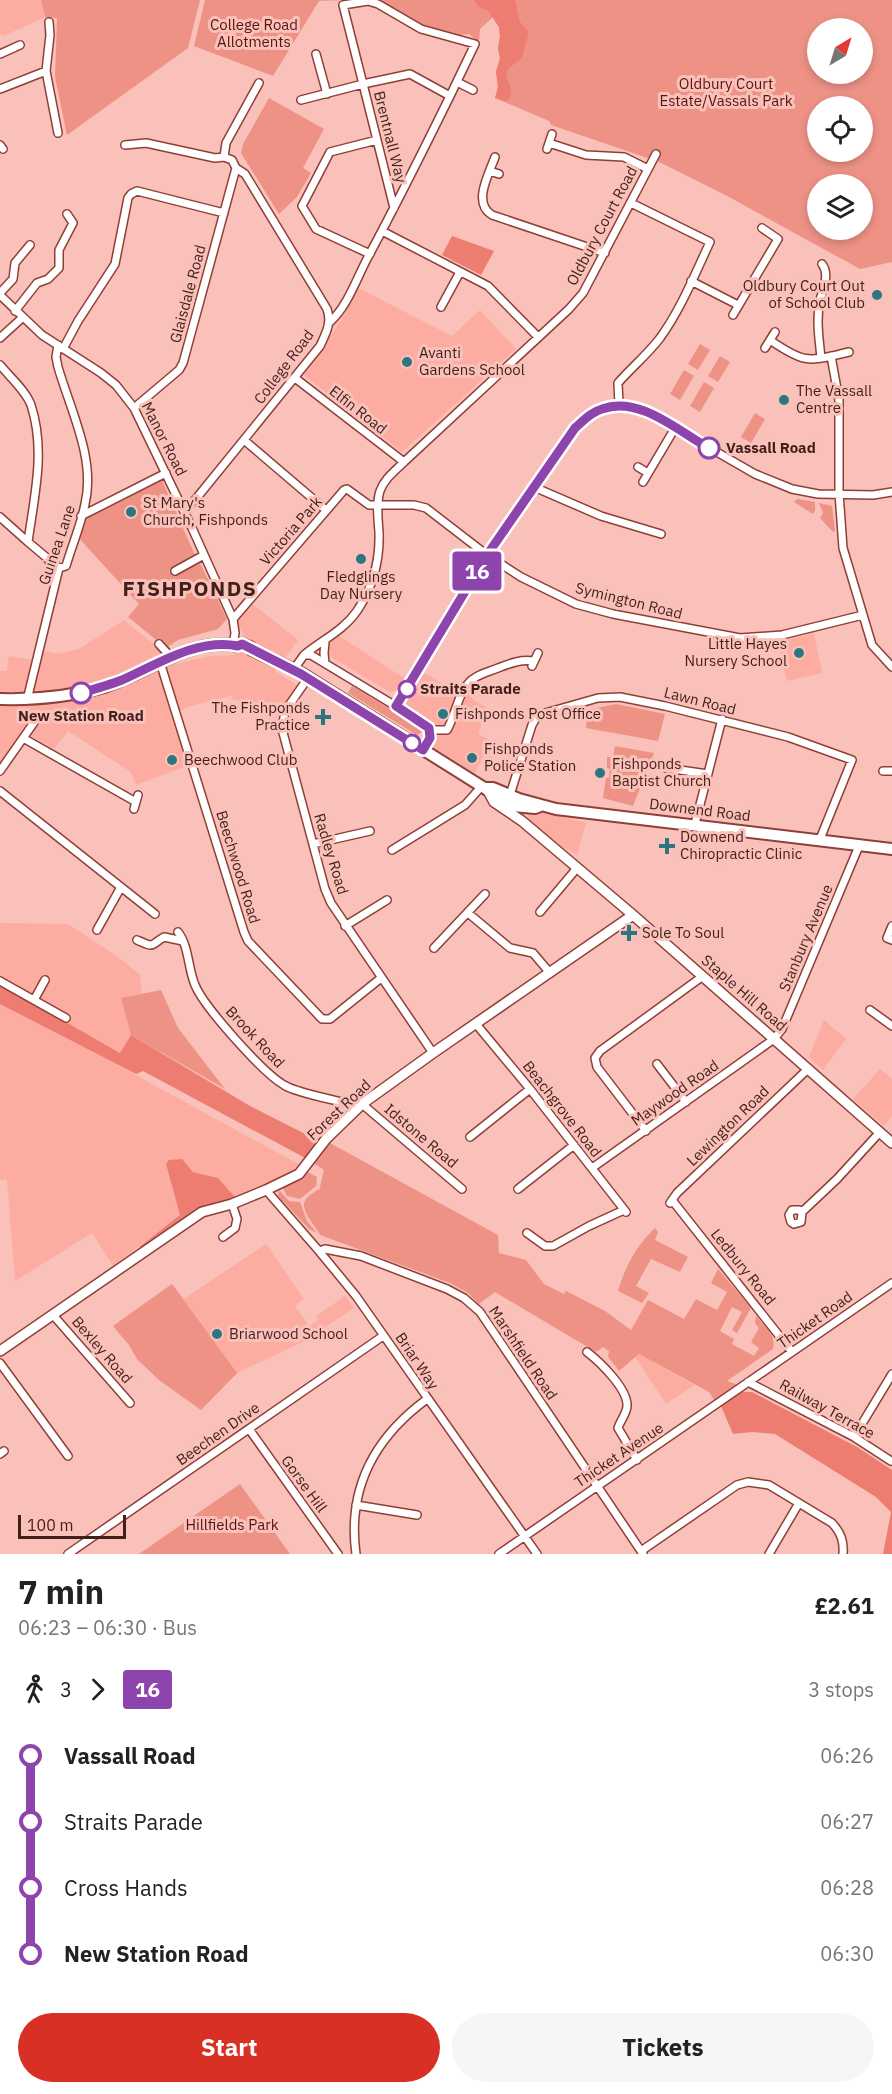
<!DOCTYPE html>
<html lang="en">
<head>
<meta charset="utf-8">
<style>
  :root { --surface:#fff; --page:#f6f6f6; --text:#222; --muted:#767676; --accent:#d93025 }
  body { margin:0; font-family:"IBM Plex Sans",sans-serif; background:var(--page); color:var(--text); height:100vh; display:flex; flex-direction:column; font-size:22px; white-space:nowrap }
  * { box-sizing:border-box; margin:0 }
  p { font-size:20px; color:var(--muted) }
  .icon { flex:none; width:33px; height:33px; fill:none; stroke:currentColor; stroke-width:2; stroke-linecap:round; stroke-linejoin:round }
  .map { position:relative; height:1554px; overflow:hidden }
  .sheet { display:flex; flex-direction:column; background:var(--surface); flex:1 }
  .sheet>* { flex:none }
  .badge { padding:0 12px; border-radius:4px; font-size:21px; line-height:39px }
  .needle { width:39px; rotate:38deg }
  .buttons { position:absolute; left:807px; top:18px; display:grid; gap:12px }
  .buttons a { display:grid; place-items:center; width:66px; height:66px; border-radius:50%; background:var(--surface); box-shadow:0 3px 9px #0003; font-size:30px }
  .scale { position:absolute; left:18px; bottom:15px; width:108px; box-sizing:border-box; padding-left:6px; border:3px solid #421f1b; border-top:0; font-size:16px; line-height:21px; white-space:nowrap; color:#421f1b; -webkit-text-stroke:4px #f9c1b9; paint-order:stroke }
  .map>.badge { position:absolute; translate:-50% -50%; box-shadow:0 0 0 3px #fff }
  .legs { display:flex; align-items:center; gap:9px; height:66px; padding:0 18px; font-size:20px }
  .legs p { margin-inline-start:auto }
  .headline { display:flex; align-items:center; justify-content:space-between; height:102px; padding:0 18px }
  h1 { font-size:33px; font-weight:700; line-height:45px }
  .button { display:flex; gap:12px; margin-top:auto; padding:12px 18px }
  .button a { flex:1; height:69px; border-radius:36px; background:var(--accent); color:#fff; font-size:24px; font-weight:700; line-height:69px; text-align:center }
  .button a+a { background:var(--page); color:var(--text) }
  ul { padding:0 18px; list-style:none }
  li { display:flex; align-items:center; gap:21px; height:66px; font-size:22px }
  li i { display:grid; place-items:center; width:9px; height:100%; margin:0 8px; background:currentColor }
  li i::after { content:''; width:15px; height:15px; margin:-8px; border:4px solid; border-radius:50%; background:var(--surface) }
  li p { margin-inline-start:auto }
  li:first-child i { background:linear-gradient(#0000 50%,currentColor 0) }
  li:last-child i { background:linear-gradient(currentColor 50%,#0000 0) }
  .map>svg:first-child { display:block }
  .built { fill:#fcaca1 }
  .green { fill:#ee9286; fill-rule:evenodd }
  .forest { fill:#ed7d71 }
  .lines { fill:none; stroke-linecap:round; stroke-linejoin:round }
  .street-casing { stroke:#8f3f37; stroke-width:10 }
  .secondary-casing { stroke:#8f3f37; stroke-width:12 }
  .primary-casing { stroke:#8f3f37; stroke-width:14 }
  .street { stroke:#fff; stroke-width:7 }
  .secondary { stroke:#fff; stroke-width:9 }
  .primary { stroke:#fff; stroke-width:10 }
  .line-1-casing { stroke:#fff; stroke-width:14 }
  .line-1 { stroke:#8e44ad; stroke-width:9 }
  .poi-dot { fill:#2d757f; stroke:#f9c1b9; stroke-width:2 }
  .stop-1-dot { fill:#fff; stroke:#8e44ad; stroke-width:3 }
  .labels { text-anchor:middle; stroke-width:6; stroke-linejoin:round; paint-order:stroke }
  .park-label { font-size:15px; fill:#591410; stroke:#f9c1b9 }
  .street-label { font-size:15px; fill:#421f1b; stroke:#f9c1b9 }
  .poi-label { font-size:15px; fill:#421f1b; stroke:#f9c1b9; text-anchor:start }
  .stop-label { font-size:15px; font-weight:bold; fill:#421f1b; stroke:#f9c1b9; text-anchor:start }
  .district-label { font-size:21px; font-weight:bold; letter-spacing:1.5px; fill:#421f1b; stroke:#f9c1b9 }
</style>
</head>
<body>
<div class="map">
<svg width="892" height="1554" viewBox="0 0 892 1554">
  <rect width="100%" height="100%" fill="#f9c1b9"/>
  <path class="built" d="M 0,0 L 41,0 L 45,17 L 4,36 L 0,34 Z
    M 358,288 L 452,336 L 480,310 L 516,349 L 402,452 L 304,375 L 340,322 Z
    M 251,603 L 298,640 L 275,671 L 297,685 L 281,712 L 260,705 L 230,699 L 235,695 L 187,707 L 175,714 L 189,765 L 136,785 L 131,772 L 68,731 L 54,749 L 24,732 L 0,765 L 0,671 L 7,671 L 9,656 L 33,660 L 28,678 L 33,679 L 44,651 L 58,654 L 79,649 L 124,620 L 155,645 L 158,641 L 166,648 L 176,664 L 209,656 L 234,655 L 244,633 L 239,626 L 237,619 Z
    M 814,633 L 822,673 L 787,681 L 778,642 Z
    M 339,636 L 404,678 L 396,690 L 390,692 L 328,655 L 327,645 Z
    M 424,673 L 457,692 L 467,692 L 475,701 L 487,707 L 478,734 L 491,741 L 475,773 L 433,747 L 439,727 L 408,708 L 406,701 Z
    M 531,812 L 546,813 L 586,823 L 577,855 L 561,846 L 533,823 L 527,817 Z
    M 0,923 L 68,924 L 114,954 L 140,975 L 142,994 L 121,998 L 131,1035 L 121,1053 L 0,984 Z
    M 0,1004 L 110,1061 L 300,1165 L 294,1174 L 235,1197 L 220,1180 L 212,1176 L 193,1172 L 185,1162 L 166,1164 L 180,1215 L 113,1266 L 92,1233 L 15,1281 L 7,1179 L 0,1180 Z
    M 824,1020 L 846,1039 L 823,1070 L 809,1057 Z
    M 880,1069 L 892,1079 L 892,1116 L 884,1126 L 853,1099 Z
    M 266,1244 L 304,1299 L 295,1306 L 309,1326 L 318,1320 L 316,1316 L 345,1296 L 354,1308 L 303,1342 L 237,1373 L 201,1410 L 159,1380 L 137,1359 L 129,1345 L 113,1326 L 172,1284 L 184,1299 Z
    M 639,1354 L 694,1385 L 666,1404 L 635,1357 Z"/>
  <path class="green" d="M 41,0 L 200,0 L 188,48 L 67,135 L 55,77 L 57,18 L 45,17 Z
    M 205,0 L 343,0 L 319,1 L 273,76 L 194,46 Z
    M 377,0 L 892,0 L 892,262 L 860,269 L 729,197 L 659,162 L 551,125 L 549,121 L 495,98 L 498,87 L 496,72 L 500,58 L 498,49 L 500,36 L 499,27 L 493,17 L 480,29 L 479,40 L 476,40 L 469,34 C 437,40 402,17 377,0 ZM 818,28 L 862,28 L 862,74 L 818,74 ZM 818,106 L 862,106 L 862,152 L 818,152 ZM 818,184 L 862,184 L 862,230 L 818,230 Z
    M 269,98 L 324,129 L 303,168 L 311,173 L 297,197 L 279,214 L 241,153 L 243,144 Z
    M 700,344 L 710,350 L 698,370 L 688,364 Z
    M 720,356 L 730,362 L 718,382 L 708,376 Z
    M 684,370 L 694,376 L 680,400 L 670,394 Z
    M 704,382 L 714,388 L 700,412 L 690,406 Z
    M 755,413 L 765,419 L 751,443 L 741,437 Z
    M 161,478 L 195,555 L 174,566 L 169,571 L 174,574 L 199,561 L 227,619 L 218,629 L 178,640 L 166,648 L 128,617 L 139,604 L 77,536 L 86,515 Z
    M 797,499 L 815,502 L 815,511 L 813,514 L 794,502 Z
    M 819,503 L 832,506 L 835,531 L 833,532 L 820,518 L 823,513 Z
    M 352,686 L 421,728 L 422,732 L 417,735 L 348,693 Z
    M 616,704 L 665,714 L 658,741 L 586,728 L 587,710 Z
    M 615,746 L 654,753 L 633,806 L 603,798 L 606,778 L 609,778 L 610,769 L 607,768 L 607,757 L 613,757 Z
    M 161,990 L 178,1028 L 225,1089 L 131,1035 L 121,998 Z
    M 328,1142 L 498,1235 L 499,1253 L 526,1260 L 544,1284 L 564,1294 L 566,1291 L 605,1311 L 631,1330 L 648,1300 L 684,1319 L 696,1299 L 717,1310 L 727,1292 L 711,1283 L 718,1269 L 751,1308 L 737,1333 L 732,1330 L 742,1312 L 732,1307 L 720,1331 L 734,1339 L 732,1344 L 754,1356 L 759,1348 L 751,1342 L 759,1328 L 755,1323 L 756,1316 C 765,1327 777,1335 773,1349 L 727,1381 L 736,1384 L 734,1388 L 715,1401 L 709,1392 L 639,1354 L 619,1371 L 608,1357 L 609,1351 L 603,1347 L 596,1352 L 495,1292 L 479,1304 L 468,1293 L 450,1283 L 320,1235 C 316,1226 298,1209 306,1199 C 309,1195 315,1192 319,1189 L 319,1191 L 324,1170 L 312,1162 Z
    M 306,1171 L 317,1177 L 316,1186 L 300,1199 L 287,1196 L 283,1188 L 284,1186 Z
    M 279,1190 L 289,1201 L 300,1202 L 307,1221 L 317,1233 L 309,1229 L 278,1196 Z
    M 655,1228 L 658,1232 L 655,1240 L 688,1257 L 680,1272 L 651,1259 L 636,1286 L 649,1293 L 642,1303 L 618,1291 C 625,1267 636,1246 655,1228 Z
    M 172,1284 L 237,1373 L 201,1410 L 159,1380 L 137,1359 L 129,1345 L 113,1326 Z
    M 240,1484 L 290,1554 L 139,1554 Z"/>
  <path class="forest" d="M 474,0 L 515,0 L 520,22 L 529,32 L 522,58 L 508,69 L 506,76 L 511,89 L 510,98 L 506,101 L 495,98 L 498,87 L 496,72 L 500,58 L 498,49 L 500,36 L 499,27 L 488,11 L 479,7 Z
    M 452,236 L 494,251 L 481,275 L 442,255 Z
    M 0,984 L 120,1053 L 131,1035 L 250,1106 L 321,1142 L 307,1159 L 143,1071 L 136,1074 L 0,1004 Z
    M 182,1159 L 193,1172 L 218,1178 L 235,1197 L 209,1205 L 145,1246 L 139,1247 L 180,1215 L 166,1164 L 169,1160 Z
    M 742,1392 L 752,1392 L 857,1447 L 892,1470 L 892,1554 L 883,1554 L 891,1512 L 876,1497 L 775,1434 L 752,1432 L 733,1434 L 721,1406 Z"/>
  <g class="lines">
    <g class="street-casing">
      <path id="street" d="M 0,54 L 20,45
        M 316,54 L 327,94
        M 46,71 L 58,133
        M 457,82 L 473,90
        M 0,89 L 46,71 L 50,35 L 49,22
        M 301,100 L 363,84 L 343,5 L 368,1 L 378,4 L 421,29 L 475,44 L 450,96
        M 549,143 L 586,155 L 624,157 L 648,169
        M 0,145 L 3,149
        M 125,145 L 146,143 L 215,158 L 224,157 L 232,160 L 236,168 L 245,174 L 327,309 C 332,323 326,333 320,346 L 195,500 L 183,509
        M 547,149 L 552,134
        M 224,157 L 226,143 L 259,83
        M 495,157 C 489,174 472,203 492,215 L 605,253
        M 490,171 L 499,174
        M 382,231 L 488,286 L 538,337
        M 370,254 L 316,229 L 302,206 L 330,152 L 377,140
        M 691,281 L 738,305
        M 825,284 L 839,286
        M 0,293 L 13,279 L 15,263 L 30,245
        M 0,295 L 42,335 L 101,373 L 116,385 L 134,408 L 192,528 L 233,619 L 235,633 L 233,646
        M 441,307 L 460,272
        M 15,311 L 37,283 L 48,279 L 59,268 L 59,250 L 73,223 L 67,214
        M 733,315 L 778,239 L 762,228
        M 330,322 C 347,307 356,280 367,259 C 396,205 423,151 450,96 L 410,74 L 363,84 L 394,208
        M 0,338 L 22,318
        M 770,340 C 806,365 809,361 849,352
        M 58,345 L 56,357 L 58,367 C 70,409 96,459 85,504 C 81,525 72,545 66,566 L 59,568
        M 765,348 L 775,332
        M 63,349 L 78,321 L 115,264 L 128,198 L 131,194 L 137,191 L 224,213
        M 831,356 L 839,400 L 839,493 L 843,548 L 872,645 L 892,667
        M 821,358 C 819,338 816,320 820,300 C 823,289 830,274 822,264
        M 0,365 C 10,377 26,391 31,405 C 46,451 34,497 28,542 L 59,568
        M 295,378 L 404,462
        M 619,405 L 618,383 C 631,368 647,355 660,338 C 681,309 695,274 710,242 L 631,203
        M 134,408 L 179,370 L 183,363 L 236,168
        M 244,440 L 326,510
        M 638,467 L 648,473
        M 643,482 L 675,428
        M 534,487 L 601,516 L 661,534
        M 81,516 L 166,473
        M 0,517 L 28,542
        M 175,571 L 204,555
        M 233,619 L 344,490 L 347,489 L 369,505 L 414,505 L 426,508 L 487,555 L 521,577 L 576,604 L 613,614 L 740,638 L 782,635 L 863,615
        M 325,642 L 324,653 L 325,663
        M 159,644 L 171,657
        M 304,655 C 322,640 343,631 357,611 C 373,587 380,560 379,532 C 378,519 376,503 380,491 C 384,479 395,471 404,462 L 569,309 L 583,293 L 656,154
        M 160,662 L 244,932 L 248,941 L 322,1019 L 330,1019 L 381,978
        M 532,666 L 538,653
        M 294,669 L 304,655 L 311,655 L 427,725 L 431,730 L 430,738 L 423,750
        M 308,678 L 285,711 L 282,729 L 325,889 L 331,903 L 433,1053
        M 27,700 L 59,568
        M 396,706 L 487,555 L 565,441 L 587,417 L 601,409 L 626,405 L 649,413 L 755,474 L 792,489 L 818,494 L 873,495 L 892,492
        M 431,730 L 447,730 C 457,713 458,687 476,677 C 483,673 491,671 498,668 C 511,663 521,659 534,661
        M 23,738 L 136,802
        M 666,768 L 708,774
        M 0,771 L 35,721
        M 883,771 L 892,771
        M 0,791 L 155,914
        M 510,795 L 532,725 L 538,715 L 598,698 L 620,697 L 665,706 L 788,737 L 852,760 L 820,839
        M 134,809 L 138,795
        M 695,824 L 722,719
        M 313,844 L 370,831
        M 392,850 L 465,805 L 481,787
        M 540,912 L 577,868
        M 468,913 L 510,948 L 533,953 L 550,973
        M 345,926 L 387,900
        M 892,926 L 887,938 L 892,940
        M 97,930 L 121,887
        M 178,932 C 189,946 188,969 195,985 C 204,1007 263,1073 284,1085 C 296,1093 335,1100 351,1104 L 362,1104 L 462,1189
        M 137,940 C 155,948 149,946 164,937 L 183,941
        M 434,948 L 485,894
        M 0,981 L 66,1018
        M 34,1000 L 45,980
        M 870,1010 L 892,1026
        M 476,1024 L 530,1089 L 626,1212
        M 657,1064 L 686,1102
        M 646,1131 L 597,1067 L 595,1058 L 600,1051 L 703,976
        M 470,1137 L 530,1089
        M 592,1168 L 774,1039 L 782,1029 L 859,846
        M 518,1189 L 574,1145
        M 266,1190 L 319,1251 L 356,1296 L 537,1554
        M 672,1200 L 792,1352
        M 670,1203 L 677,1193 L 808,1069
        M 802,1212 L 799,1210 L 792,1210 L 789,1215 L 791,1222 L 794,1224 L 801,1222 L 802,1212 L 837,1179 L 880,1132
        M 527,1233 L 545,1246 L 553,1246 L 589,1226 L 624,1210
        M 223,1237 L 235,1228 L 237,1219 L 232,1204
        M 319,1251 L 325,1249 L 361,1256 L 447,1289 L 464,1298 L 480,1312 L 643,1554
        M 53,1315 L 130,1403
        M 587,1352 C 600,1362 628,1389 627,1406 C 627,1413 620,1421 618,1428 L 637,1460
        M 0,1363 L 68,1456
        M 748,1382 L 854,1437 L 891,1461
        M 249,1429 L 338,1554
        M 854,1437 L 892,1374
        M 0,1454 L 4,1451
        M 356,1505 L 417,1515
        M 641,1551 L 737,1485 L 748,1482 L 769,1485 L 832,1523 C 841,1533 844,1541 843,1554
        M 68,1554 L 383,1336
        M 356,1554 C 347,1488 374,1438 427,1399
        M 499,1554 L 892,1283
        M 769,1554 L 799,1503"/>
    </g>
    <g class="secondary-casing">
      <path id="secondary" d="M 488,791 L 494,802 L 522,821 L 633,915 L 892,1143
        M 0,1351 L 202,1212 L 232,1204 L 266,1190 L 299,1174 L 326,1139 L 362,1104 L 433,1053 L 633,915"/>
    </g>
    <g class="primary-casing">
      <path id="primary" d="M 0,699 C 36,700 69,697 104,687 C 149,673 189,637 238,646 L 242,644 L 250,647 L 252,650 L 301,673 L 513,806 L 535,808 L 540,806
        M 485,788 L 493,788 L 519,799 L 556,809 L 892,849"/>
    </g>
    <use href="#street" class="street"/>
    <use href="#secondary" class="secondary"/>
    <use href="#primary" class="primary"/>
  </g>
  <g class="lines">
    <g class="line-1-casing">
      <path id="line-1" d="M 81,693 C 95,689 109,685 122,680 C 158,664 197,638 238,646 L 242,644 L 301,674 L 423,750 L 430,738 L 429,728 L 396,706 L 487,555 L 575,428 C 583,421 591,412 602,409 C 639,395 678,431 709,448"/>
    </g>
    <use href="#line-1" class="line-1"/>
  </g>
  <g class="poi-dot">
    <circle cx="877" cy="295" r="6"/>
    <circle cx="407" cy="362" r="6"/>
    <circle cx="784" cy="400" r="6"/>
    <circle cx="131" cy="512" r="6"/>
    <circle cx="361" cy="559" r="6"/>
    <circle cx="799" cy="653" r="6"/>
    <circle cx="443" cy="714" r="6"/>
    <path d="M320 708h6v6h6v6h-6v6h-6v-6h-6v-6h6z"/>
    <circle cx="472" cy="758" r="6"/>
    <circle cx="172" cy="760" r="6"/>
    <circle cx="600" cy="773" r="6"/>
    <path d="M664 837h6v6h6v6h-6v6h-6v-6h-6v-6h6z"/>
    <path d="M626 924h6v6h6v6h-6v6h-6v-6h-6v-6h6z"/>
    <circle cx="217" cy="1334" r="6"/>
  </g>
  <g class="stop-1-dot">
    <circle cx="709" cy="448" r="10"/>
    <circle cx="407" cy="689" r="8"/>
    <circle cx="81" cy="693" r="10"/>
    <circle cx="412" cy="743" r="8"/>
  </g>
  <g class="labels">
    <g class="park-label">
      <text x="254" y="30">College Road<tspan x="254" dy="17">Allotments</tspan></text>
      <text x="726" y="89">Oldbury Court<tspan x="726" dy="17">Estate/Vassals Park</tspan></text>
      <text x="232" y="1530">Hillfields Park</text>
    </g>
    <g class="street-label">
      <text transform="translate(390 137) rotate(76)" y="5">Brentnall Way</text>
      <text transform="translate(602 226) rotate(-62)" y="5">Oldbury Court Road</text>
      <text transform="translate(188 294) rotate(-75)" y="5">Glaisdale Road</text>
      <text transform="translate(284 367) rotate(-53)" y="5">College Road</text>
      <text transform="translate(358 410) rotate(38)" y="5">Elfin Road</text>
      <text transform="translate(164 439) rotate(63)" y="5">Manor Road</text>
      <text transform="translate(291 531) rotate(-49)" y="5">Victoria Park</text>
      <text transform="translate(57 545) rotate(-71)" y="5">Guinea Lane</text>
      <text transform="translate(629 601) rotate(14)" y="5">Symington Road</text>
      <text transform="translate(700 701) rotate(14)" y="5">Lawn Road</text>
      <text transform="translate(700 810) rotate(7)" y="5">Downend Road</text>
      <text transform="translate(331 854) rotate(73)" y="5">Radley Road</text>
      <text transform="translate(238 867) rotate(73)" y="5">Beechwood Road</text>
      <text transform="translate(806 938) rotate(-67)" y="5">Stanbury Avenue</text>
      <text transform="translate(744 993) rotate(41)" y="5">Staple Hill Road</text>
      <text transform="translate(255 1037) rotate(47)" y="5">Brook Road</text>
      <text transform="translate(675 1093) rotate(-35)" y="5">Maywood Road</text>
      <text transform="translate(562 1109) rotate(52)" y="5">Beachgrove Road</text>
      <text transform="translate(339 1110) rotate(-43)" y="5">Forest Road</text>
      <text transform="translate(728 1126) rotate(-44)" y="5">Lewington Road</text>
      <text transform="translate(421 1136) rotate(40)" y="5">Idstone Road</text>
      <text transform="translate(743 1267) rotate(51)" y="5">Ledbury Road</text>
      <text transform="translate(815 1320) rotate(-35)" y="5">Thicket Road</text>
      <text transform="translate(102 1350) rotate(49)" y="5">Bexley Road</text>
      <text transform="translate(523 1353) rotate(56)" y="5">Marshfield Road</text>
      <text transform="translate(417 1361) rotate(56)" y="5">Briar Way</text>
      <text transform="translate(827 1409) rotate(29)" y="5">Railway Terrace</text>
      <text transform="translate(218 1434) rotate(-35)" y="5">Beechen Drive</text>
      <text transform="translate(619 1455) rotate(-34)" y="5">Thicket Avenue</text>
      <text transform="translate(304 1484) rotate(54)" y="5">Gorse Hill</text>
    </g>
    <g class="poi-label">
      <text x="865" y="291" text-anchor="end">Oldbury Court Out<tspan x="865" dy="17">of School Club</tspan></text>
      <text x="419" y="358">Avanti<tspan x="419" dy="17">Gardens School</tspan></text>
      <text x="796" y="396">The Vassall<tspan x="796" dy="17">Centre</tspan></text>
      <text x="143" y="508">St Mary's<tspan x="143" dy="17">Church, Fishponds</tspan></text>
      <text x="361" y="582" text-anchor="middle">Fledglings<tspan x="361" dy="17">Day Nursery</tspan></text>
      <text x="787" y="649" text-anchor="end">Little Hayes<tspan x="787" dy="17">Nursery School</tspan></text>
      <text x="310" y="713" text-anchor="end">The Fishponds<tspan x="310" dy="17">Practice</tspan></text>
      <text x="455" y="719">Fishponds Post Office</text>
      <text x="484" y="754">Fishponds<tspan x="484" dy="17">Police Station</tspan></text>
      <text x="184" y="765">Beechwood Club</text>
      <text x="612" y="769">Fishponds<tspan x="612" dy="17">Baptist Church</tspan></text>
      <text x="680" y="842">Downend<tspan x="680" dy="17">Chiropractic Clinic</tspan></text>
      <text x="642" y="938">Sole To Soul</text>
      <text x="229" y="1339">Briarwood School</text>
    </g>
    <g class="stop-label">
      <text x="726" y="453">Vassall Road</text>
      <text x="420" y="694">Straits Parade</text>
      <text x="81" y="721" text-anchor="middle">New Station Road</text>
    </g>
    <g class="district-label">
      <text x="190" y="596">FISHPONDS</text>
    </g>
  </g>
</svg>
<div class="buttons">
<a><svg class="needle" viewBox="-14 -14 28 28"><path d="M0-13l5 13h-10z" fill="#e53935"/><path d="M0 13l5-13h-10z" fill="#767676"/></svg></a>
<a><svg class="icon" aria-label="locate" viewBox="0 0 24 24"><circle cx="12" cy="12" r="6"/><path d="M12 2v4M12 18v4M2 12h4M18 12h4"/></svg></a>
<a><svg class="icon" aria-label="layers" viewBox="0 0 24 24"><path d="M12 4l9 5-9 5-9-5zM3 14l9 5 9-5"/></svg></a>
</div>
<div class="scale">100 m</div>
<b class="badge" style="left:477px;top:571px;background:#8e44ad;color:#fff">16</b>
</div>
<section class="sheet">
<div class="headline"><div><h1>7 min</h1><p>06:23 – 06:30 · Bus</p></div><b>£2.61</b></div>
<div class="legs"><svg class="icon" aria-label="walk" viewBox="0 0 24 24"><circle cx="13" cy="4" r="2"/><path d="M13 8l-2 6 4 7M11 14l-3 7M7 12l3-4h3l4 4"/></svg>3<svg class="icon" aria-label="forward" viewBox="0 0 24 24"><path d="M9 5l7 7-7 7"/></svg><b class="badge" style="background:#8e44ad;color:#fff">16</b><p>3 stops</p></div>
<ul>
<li><i style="color:#8e44ad"></i><b>Vassall Road</b><p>06:26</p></li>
<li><i style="color:#8e44ad"></i><span>Straits Parade</span><p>06:27</p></li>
<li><i style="color:#8e44ad"></i><span>Cross Hands</span><p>06:28</p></li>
<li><i style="color:#8e44ad"></i><b>New Station Road</b><p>06:30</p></li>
</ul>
<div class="button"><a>Start</a><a>Tickets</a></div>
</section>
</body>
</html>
